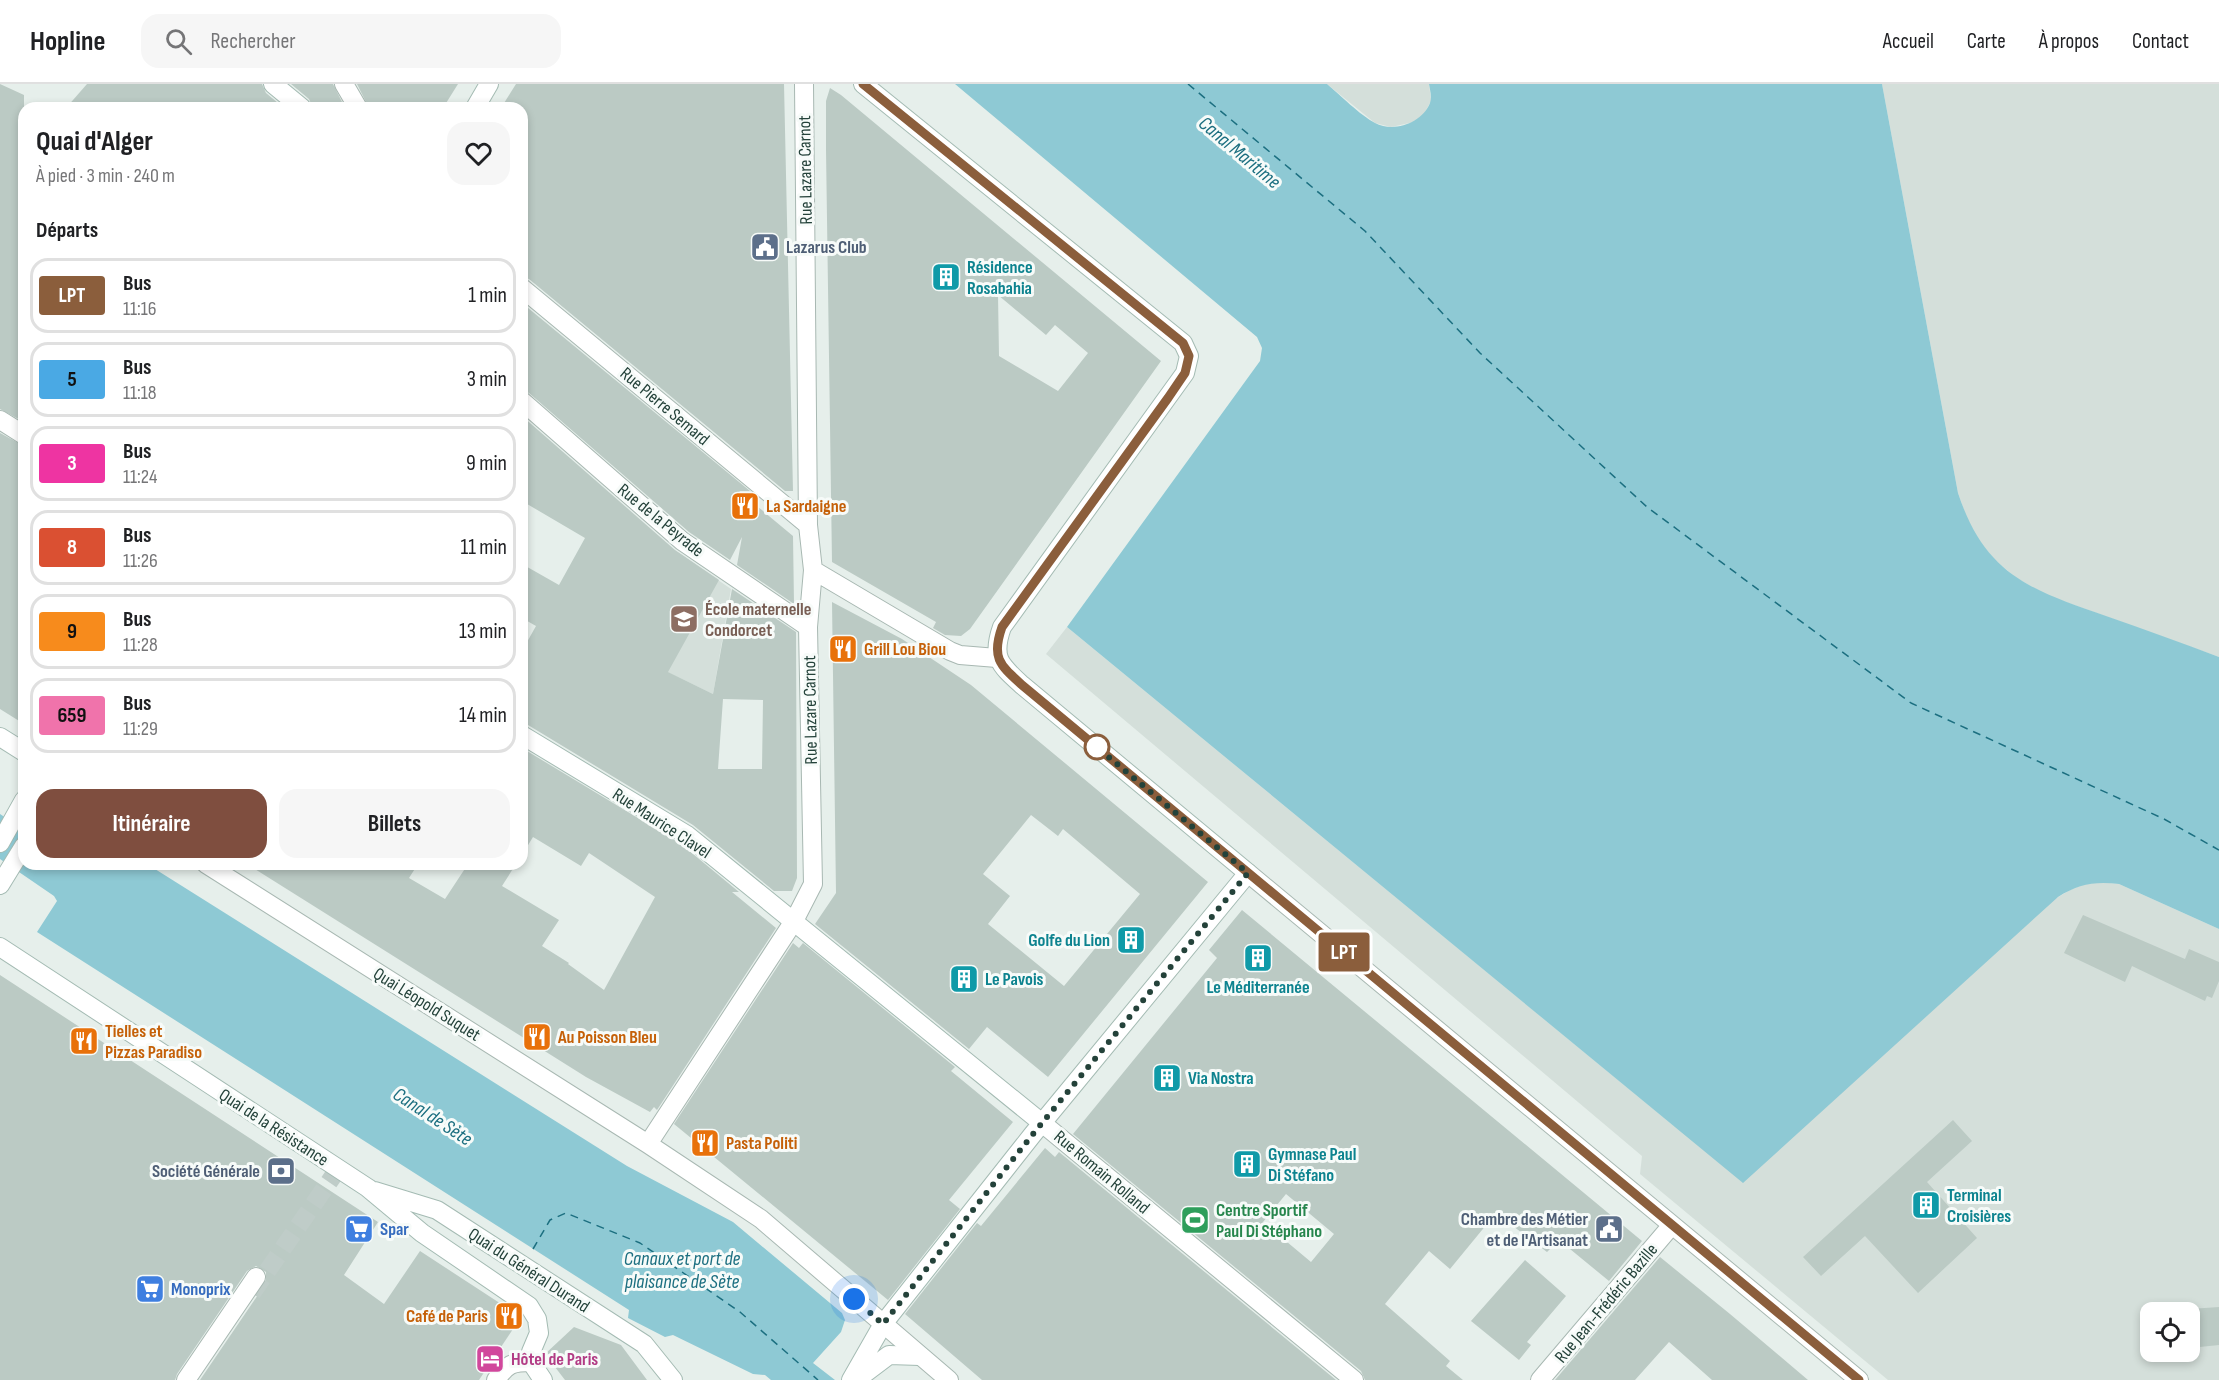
<!DOCTYPE html>
<html lang="fr">
<head>
<meta charset="utf-8">
<style>
  :root { --surface:#fff; --page:#f6f6f6; --text:#202124; --muted:#757577; --line:#e0e0e0; --accent:#7f4e3f }
  body { margin:0; font-family:"Sofia Sans Condensed",sans-serif; background:var(--page); color:var(--text); height:100vh; display:flex; flex-direction:column; font-size:22px; white-space:nowrap }
  * { box-sizing:border-box; margin:0 }
  p { font-size:20px; color:var(--muted) }
  .icon { flex:none; width:33px; height:33px; fill:none; stroke:currentColor; stroke-width:2; stroke-linecap:round; stroke-linejoin:round }
  .map { position:relative; flex:1; overflow:hidden }
  .drawer { position:absolute; left:18px; top:18px; width:510px; height:768px; display:flex; flex-direction:column; background:var(--surface); border-radius:18px; box-shadow:0 3px 9px #0003 }
  .drawer>* { flex:none }
  .badge { padding:0 12px; border-radius:4px; font-size:21px; line-height:39px }
  .buttons { position:absolute; left:2140px; top:1218px; display:grid; gap:12px }
  .buttons a { display:grid; place-items:center; width:60px; height:60px; border-radius:12px; background:var(--surface); box-shadow:0 3px 9px #0003; font-size:30px }
  .you { position:absolute; width:30px; height:30px; margin:-15px; border:4px solid #fff; border-radius:50%; background:#1a73e8; box-shadow:0 0 0 9px #1a73e833 }
  .map>.badge { position:absolute; translate:-50% -50%; box-shadow:0 0 0 3px #fff }
  h2 { padding:0 18px; font-size:22px; line-height:54px }
  .round { display:grid; place-items:center; flex:none; width:63px; height:63px; border-radius:18px; background:var(--page) }
  .headline { display:flex; align-items:center; justify-content:space-between; height:102px; padding:0 18px }
  h1 { font-size:28px; font-weight:700; line-height:45px }
  .primary-button { display:flex; gap:12px; margin-top:auto; padding:12px 18px }
  .primary-button a { flex:1; height:69px; border-radius:18px; background:var(--accent); color:#fff; font-size:24px; font-weight:700; line-height:69px; text-align:center }
  .primary-button a+a { background:var(--page); color:var(--text) }
  ul { padding:0; list-style:none }
  li { display:flex; align-items:center; gap:18px; height:75px; margin:0 12px 9px; padding:0 6px; border:3px solid var(--line); border-radius:18px }
  li div { flex:1 }
  li b { display:block; font-size:22px }
  li em { font-style:normal }
  li .badge { min-width:66px; font-weight:700; text-align:center }
  header { display:flex; align-items:center; gap:36px; box-sizing:border-box; height:84px; padding:0 30px; background:var(--surface); border-bottom:2px solid var(--line) }
  header strong { font-size:28px }
  nav { display:flex; gap:33px; margin-inline-start:auto; font-size:21px }
  .search { width:420px; height:54px; background:var(--page); display:flex; align-items:center; gap:15px; box-sizing:border-box; padding:0 21px; border-radius:18px; color:var(--muted); font-size:22px }
  .map>svg:first-child { display:block }
  .built { fill:#d4dfda; fill-rule:evenodd }
  .water { fill:#8ec9d4 }
  .lines { fill:none; stroke-linecap:round; stroke-linejoin:round }
  .ferry { stroke:#1c6f80; stroke-width:1.5; stroke-dasharray:8 6; stroke-linecap:butt }
  .building { fill:#bbcac4; fill-rule:evenodd }
  .street-tunnel { stroke:#bfccc8; stroke-width:18; stroke-dasharray:18 9; stroke-linecap:butt }
  .street-casing { stroke:#a8b8b2; stroke-width:20 }
  .secondary-casing { stroke:#a4bbb3; stroke-width:20 }
  .street { stroke:#fff; stroke-width:18 }
  .secondary { stroke:#fff; stroke-width:18 }
  .line-casing { stroke:#fff; stroke-width:14 }
  .line { stroke:#8b5e3c; stroke-width:9 }
  .walk { stroke:#24423a; stroke-width:6; stroke-dasharray:0 10.8 }
  .stop-dot { fill:#fff; stroke:#8b5e3c; stroke-width:3 }
  .labels { text-anchor:middle; stroke-width:6; stroke-linejoin:round; paint-order:stroke }
  .street-label { font-size:18px; fill:#24423a; stroke:#f7fbf9 }
  .service-label { font-size:18px; font-weight:bold; fill:#4e5e75; stroke:#f7fbf9; text-anchor:end }
  .culture-label { font-size:18px; font-weight:bold; fill:#0d838f; stroke:#f7fbf9; text-anchor:start }
  .food-label { font-size:18px; font-weight:bold; fill:#c56008; stroke:#f7fbf9; text-anchor:start }
  .education-label { font-size:18px; font-weight:bold; fill:#785e54; stroke:#f7fbf9; text-anchor:start }
  .leisure-label { font-size:18px; font-weight:bold; fill:#27864d; stroke:#f7fbf9; text-anchor:start }
  .shop-label { font-size:18px; font-weight:bold; fill:#366cbe; stroke:#f7fbf9; text-anchor:start }
  .hotel-label { font-size:18px; font-weight:bold; fill:#b23c85; stroke:#f7fbf9; text-anchor:start }
  .water-label { font-size:20px; font-style:italic; fill:#1c6f80; stroke:#f7fbf9 }
</style>
</head>
<body>
<header>
<strong>Hopline</strong>
<div class="search"><svg class="icon" aria-label="search" viewBox="0 0 24 24"><circle cx="10" cy="10" r="6"/><path d="M15 15l6 6"/></svg>Rechercher</div>
<nav><a>Accueil</a><a>Carte</a><a>À propos</a><a>Contact</a></nav>
</header>
<div class="map">
<svg width="2219" height="1296" viewBox="0 0 2219 1296">
  <rect width="100%" height="100%" fill="#e6efeb"/>
  <path class="built" d="M 1327,0 L 1429,0 L 1431,17 L 1424,30 L 1414,38 L 1391,43 L 1375,39 Z
    M 1882,0 L 2219,0 L 2219,573 L 2046,511 L 2015,493 L 1995,476 L 1979,457 L 1967,435 L 1958,409 Z
    M 679,469 L 731,505 L 713,610 L 624,567 Z
    M 1067,543 L 1674,1042 L 2070,806 L 2085,800 L 2101,798 L 2119,800 L 2219,845 L 2219,1296 L 1888,1296 L 1640,1090 L 1642,1072 L 1046,570 ZM 2151,1228 L 2190,1228 L 2190,1268 L 2151,1268 Z"/>
  <path class="water" d="M 955,0 L 1327,0 C 1340,11 1360,31 1375,39 C 1394,49 1422,39 1430,19 C 1432,13 1430,6 1429,0 L 1882,0 L 1958,409 C 1985,491 2031,506 2106,532 C 2144,545 2182,559 2219,573 L 2219,845 L 2119,800 C 2095,797 2078,800 2058,813 L 1743,1099 L 1067,543 L 1260,277 L 1262,264 L 1257,253 Z
    M 0,730 L 24,746 L 24,780 L 147,780 L 627,1082 L 733,1138 L 842,1229 L 845,1236 L 841,1248 L 813,1279 L 835,1296 L 771,1296 L 765,1291 L 753,1290 L 673,1251 L 665,1253 L 628,1234 L 629,1226 L 37,848 L 57,817 L 54,812 L 0,775 Z"/>
  <g class="lines">
    <path class="ferry" d="M 1188,0 L 1365,147 L 1480,269 L 1647,423 L 1911,619 L 2164,735 L 2219,766
      M 533,1165 L 550,1136 L 566,1129 L 640,1159 L 740,1228 L 818,1296"/>
  </g>
  <path class="building" d="M 0,0 L 24,11 L 24,338 L 0,325 Z
    M 87,0 L 262,0 L 266,9 L 284,24 L 66,24 Z
    M 291,0 L 333,0 L 345,24 L 313,24 L 309,15 Z
    M 357,0 L 458,0 L 443,24 L 369,24 Z
    M 516,0 L 784,0 L 793,407 L 785,407 L 529,195 L 522,193 L 522,24 L 501,24 Z
    M 830,4 L 841,11 L 1161,277 L 970,545 L 961,552 L 945,551 L 933,544 L 936,538 L 832,478 L 826,66 L 826,17 ZM 998,211 L 1046,251 L 1055,241 L 1088,269 L 1058,307 L 999,272 Z
    M 522,219 L 750,407 L 739,407 L 793,452 L 794,520 L 737,481 L 742,453 L 730,476 L 689,448 L 529,309 L 522,306 Z
    M 522,332 L 675,466 L 719,496 L 668,588 L 713,610 L 732,505 L 796,548 L 797,794 L 792,807 L 774,807 L 693,741 L 528,641 L 522,640 L 522,567 L 536,542 L 522,534 L 522,480 L 559,501 L 585,454 L 522,417 ZM 723,615 L 763,616 L 762,685 L 718,685 Z
    M 0,349 L 24,362 L 24,640 L 0,625 Z
    M 832,518 L 902,555 L 971,601 L 1208,798 L 1048,993 L 987,943 L 969,965 L 815,840 L 836,809 ZM 1031,731 L 1058,752 L 1063,745 L 1140,810 L 1064,902 L 988,840 L 1010,812 L 983,790 Z
    M 522,664 L 681,760 L 739,808 L 732,808 L 776,844 L 657,1026 L 654,1023 L 650,1028 L 586,993 L 247,780 L 418,780 L 409,794 L 445,815 L 468,780 L 516,780 L 502,802 L 559,836 L 542,862 L 569,879 L 568,880 L 604,906 L 655,813 L 589,769 L 581,782 L 533,753 L 522,771 Z
    M 1242,826 L 1642,1157 L 1609,1197 L 1559,1156 L 1547,1168 L 1496,1129 L 1450,1185 L 1429,1167 L 1385,1220 L 1450,1277 L 1446,1282 L 1463,1296 L 1365,1296 L 1361,1287 L 1073,1050 L 1217,874 L 1209,866 ZM 1286,1110 L 1334,1150 L 1311,1178 L 1263,1138 Z
    M 2083,831 L 2185,875 L 2189,865 L 2219,878 L 2219,897 L 2212,914 L 2207,912 L 2205,917 L 2132,882 L 2125,898 L 2064,869 Z
    M 793,859 L 799,864 L 803,859 L 955,983 L 951,987 L 1013,1038 L 949,1116 L 960,1125 L 888,1216 L 674,1040 Z
    M 0,891 L 378,1138 L 344,1191 L 384,1220 L 420,1167 L 521,1233 L 479,1296 L 200,1296 L 266,1199 L 266,1188 L 256,1182 L 247,1187 L 177,1290 L 175,1296 L 0,1296 Z
    M 1953,1036 L 1972,1057 L 1927,1098 L 1977,1154 L 1918,1209 L 1865,1152 L 1821,1192 L 1803,1173 Z
    M 1045,1064 L 1055,1073 L 1059,1068 L 1336,1296 L 982,1296 L 905,1230 L 977,1139 L 981,1142 Z
    M 1660,1173 L 1730,1230 L 1808,1296 L 1712,1296 L 1669,1258 L 1635,1296 L 1555,1296 Z
    M 1525,1176 L 1566,1212 L 1527,1258 L 1531,1261 L 1519,1276 L 1471,1237 Z
    M 2219,1223 L 2219,1261 L 2190,1264 L 2190,1225 Z
    M 574,1243 L 621,1261 L 647,1296 L 565,1296 L 545,1270 Z"/>
  <g class="lines">
    <path class="street-tunnel" d="M 252,1209 L 338,1085"/>
    <g class="street-casing">
      <path id="street" d="M 344,0 L 358,24
        M 522,204 L 808,441
        M 522,317 L 682,457 L 808,543
        M 0,336 L 24,351
        M 813,486 L 950,567 L 960,571 L 997,574
        M 206,780 L 648,1060 L 761,1135 L 949,1296
        M 1248,789 L 1859,1296
        M 1042,1039 L 1354,1296
        M 648,1060 L 794,837 L 813,800 L 808,543 L 813,486 L 808,441 L 804,0
        M 186,1296 L 256,1193
        M 496,1296 C 507,1280 512,1278 531,1278
        M 1540,1296 L 1672,1141"/>
    </g>
    <g class="secondary-casing">
      <path id="secondary" d="M 273,0 L 302,24
        M 475,24 L 489,0
        M 522,651 L 687,751 L 1042,1039
        M 0,653 L 24,668
        M 0,759 L 24,716
        M 0,801 L 24,762
        M 0,863 L 368,1104 L 422,1149 L 529,1222 L 537,1235 L 539,1249 L 531,1268 L 531,1278 L 543,1296
        M 375,1107 L 437,1126 L 644,1260 L 673,1296
        M 851,1296 L 883,1240 L 1033,1050 L 1248,789 L 1022,601 C 1000,581 991,574 1002,543 L 1185,289 L 1189,272 L 1183,259 L 863,0
        M 856,1296 L 889,1271 L 920,1272"/>
    </g>
    <use href="#street" class="street"/>
    <use href="#secondary" class="secondary"/>
  </g>
  <g class="lines">
    <g class="line-casing">
      <path id="line" d="M 863,0 L 1183,259 L 1189,272 L 1185,289 L 1168,314 L 1002,543 C 991,574 1000,581 1022,601 L 1859,1296"/>
    </g>
    <use href="#line" class="line"/>
    <path class="walk" d="M 854,1215 L 883,1240 L 1033,1050 L 1248,789 L 1093,660 L 1097,663"/>
  </g>
  <defs>
    <g id="civic-square" transform="scale(1.5)"><rect x="-9" y="-9" width="18" height="18" rx="4" fill="#5c6f8a" stroke="#f7fbf9"/><path d="M-.6-6.5H3V-4.5H.6V-3L4-1V1h2V6H-6V1h2V-1L-.6-3ZM-1.2 2.5V6h2.4V2.5Z" fill="#fff"/></g>
    <g id="building-square" transform="scale(1.5)"><rect x="-9" y="-9" width="18" height="18" rx="4" fill="#0f9aa8" stroke="#f7fbf9"/><path d="M-4-6H4V6H1V3H-1V6H-4ZM-2.5-4.3h1.7v1.8h-1.7ZM.8-4.3h1.7v1.8H.8ZM-2.5-1h1.7V.8h-1.7ZM.8-1h1.7V.8H.8Z" fill="#fff"/></g>
    <g id="restaurant-square" transform="scale(1.5)"><rect x="-9" y="-9" width="18" height="18" rx="4" fill="#e8710a" stroke="#f7fbf9"/><path d="M-5-6h1v4h1v-4h1v4h1v-4h1v5L-1.5 .5V6h-2V.5L-5-1ZM5-6V6H3V1.5H1.5Q1.5-4 5-6Z" fill="#fff"/></g>
    <g id="school-square" transform="scale(1.5)"><rect x="-9" y="-9" width="18" height="18" rx="4" fill="#8d6e63" stroke="#f7fbf9"/><path d="M0-5L7-2L0 1L-7-2ZM-4 1L0 2.5L4 1V4Q0 6-4 4Z" fill="#fff"/></g>
    <g id="bank-square" transform="scale(1.5)"><rect x="-9" y="-9" width="18" height="18" rx="4" fill="#5c6f8a" stroke="#f7fbf9"/><path d="M-6-4H6V4H-6ZM0-2.3a2.3 2.3 0 1 0 0 4.6a2.3 2.3 0 1 0 0-4.6Z" fill="#fff"/></g>
    <g id="stadium-square" transform="scale(1.5)"><rect x="-9" y="-9" width="18" height="18" rx="4" fill="#2e9e5b" stroke="#f7fbf9"/><path d="M0-5a6.5 5 0 1 0 0 10a6.5 5 0 1 0 0-10ZM-3.5-1.8h7v3.6h-7Z" fill="#fff"/></g>
    <g id="supermarket-square" transform="scale(1.5)"><rect x="-9" y="-9" width="18" height="18" rx="4" fill="#3f7fe0" stroke="#f7fbf9"/><path d="M-6-5.5h2.5l.6 2H6L4.5 2H-2.5L-4.4-4H-6ZM-1.5 3.2a1.3 1.3 0 1 0 .1 0ZM3 3.2a1.3 1.3 0 1 0 .1 0Z" fill="#fff"/></g>
    <g id="hotel-square" transform="scale(1.5)"><rect x="-9" y="-9" width="18" height="18" rx="4" fill="#d1479c" stroke="#f7fbf9"/><path d="M-6-4.5h1.5V1H6V5H4.5V3h-9V5H-6ZM-4 0a1.8 1.8 0 1 1 3.6 0ZM.5 0V-2.5h3Q6-2.5 6 0Z" fill="#fff"/></g>
  </defs>
  <g fill-rule="evenodd">
    <use href="#civic-square" x="765" y="163"/>
    <use href="#building-square" x="946" y="193"/>
    <use href="#restaurant-square" x="745" y="422"/>
    <use href="#school-square" x="684" y="535"/>
    <use href="#restaurant-square" x="843" y="565"/>
    <use href="#building-square" x="1131" y="856"/>
    <use href="#building-square" x="1258" y="874"/>
    <use href="#building-square" x="964" y="895"/>
    <use href="#restaurant-square" x="537" y="953"/>
    <use href="#restaurant-square" x="84" y="957"/>
    <use href="#building-square" x="1167" y="994"/>
    <use href="#restaurant-square" x="705" y="1059"/>
    <use href="#building-square" x="1247" y="1080"/>
    <use href="#bank-square" x="281" y="1087"/>
    <use href="#building-square" x="1926" y="1121"/>
    <use href="#stadium-square" x="1195" y="1136"/>
    <use href="#supermarket-square" x="359" y="1145"/>
    <use href="#civic-square" x="1609" y="1145"/>
    <use href="#supermarket-square" x="150" y="1205"/>
    <use href="#restaurant-square" x="509" y="1232"/>
    <use href="#hotel-square" x="490" y="1275"/>
  </g>
  <circle class="stop-dot" cx="1097" cy="663" r="12"/>
  <g class="labels">
    <g class="street-label">
      <text transform="translate(805 86) rotate(-91)" y="6">Rue Lazare Carnot</text>
      <text transform="translate(665 322) rotate(40)" y="6">Rue Pierre Semard</text>
      <text transform="translate(661 436) rotate(39)" y="6">Rue de la Peyrade</text>
      <text transform="translate(810 626) rotate(-91)" y="6">Rue Lazare Carnot</text>
      <text transform="translate(662 739) rotate(33)" y="6">Rue Maurice Clavel</text>
      <text transform="translate(427 920) rotate(32)" y="6">Quai Léopold Suquet</text>
      <text transform="translate(274 1043) rotate(33)" y="6">Quai de la Résistance</text>
      <text transform="translate(1102 1088) rotate(40)" y="6">Rue Romain Rolland</text>
      <text transform="translate(529 1186) rotate(33)" y="6">Quai du Général Durand</text>
      <text transform="translate(1606 1219) rotate(-50)" y="6">Rue Jean-Frédéric Bazille</text>
    </g>
    <g class="service-label">
      <text x="786" y="169" text-anchor="start">Lazarus Club</text>
      <text x="260" y="1093">Société Générale</text>
      <text x="1588" y="1141">Chambre des Métier<tspan x="1588" dy="21">et de l'Artisanat</tspan></text>
    </g>
    <g class="culture-label">
      <text x="967" y="189">Résidence<tspan x="967" dy="21">Rosabahia</tspan></text>
      <text x="1110" y="862" text-anchor="end">Golfe du Lion</text>
      <text x="985" y="901">Le Pavois</text>
      <text x="1258" y="909" text-anchor="middle">Le Méditerranée</text>
      <text x="1188" y="1000">Via Nostra</text>
      <text x="1268" y="1076">Gymnase Paul<tspan x="1268" dy="21">Di Stéfano</tspan></text>
      <text x="1947" y="1117">Terminal<tspan x="1947" dy="21">Croisières</tspan></text>
    </g>
    <g class="food-label">
      <text x="766" y="428">La Sardaigne</text>
      <text x="864" y="571">Grill Lou Biou</text>
      <text x="105" y="953">Tielles et<tspan x="105" dy="21">Pizzas Paradiso</tspan></text>
      <text x="558" y="959">Au Poisson Bleu</text>
      <text x="726" y="1065">Pasta Politi</text>
      <text x="488" y="1238" text-anchor="end">Café de Paris</text>
    </g>
    <g class="education-label">
      <text x="705" y="531">École maternelle<tspan x="705" dy="21">Condorcet</tspan></text>
    </g>
    <g class="leisure-label">
      <text x="1216" y="1132">Centre Sportif<tspan x="1216" dy="21">Paul Di Stéphano</tspan></text>
    </g>
    <g class="shop-label">
      <text x="380" y="1151">Spar</text>
      <text x="171" y="1211">Monoprix</text>
    </g>
    <g class="hotel-label">
      <text x="511" y="1281">Hôtel de Paris</text>
    </g>
    <g class="water-label">
      <text transform="translate(1240 68) rotate(40)" y="7">Canal Maritime</text>
      <text transform="translate(433 1032) rotate(33)" y="7">Canal de Sète</text>
      <text x="682" y="1181">Canaux et port de<tspan x="682" dy="23">plaisance de Sète</tspan></text>
    </g>
  </g>
</svg>
<div class="buttons">
<a><svg class="icon" aria-label="locate" viewBox="0 0 24 24"><circle cx="12" cy="12" r="6"/><path d="M12 2v4M12 18v4M2 12h4M18 12h4"/></svg></a>
</div>
<div class="you" style="left:854px;top:1215px"></div>
<b class="badge" style="left:1344px;top:868px;background:#8b5e3c;color:#fff">LPT</b>
<section class="drawer">
<div class="headline"><div><h1>Quai d'Alger</h1><p>À pied · 3 min · 240 m</p></div><a class="round"><svg class="icon" aria-label="heart" viewBox="0 0 24 24"><path d="M12 20l-8-8c-3-5 5-10 8-4 3-6 11-1 8 4z"/></svg></a></div>
<h2>Départs</h2>
<ul>
<li><span class="badge" style="background:#8b5e3c;color:#fff">LPT</span><div><b>Bus</b><p>11:16</p></div><em>1 min</em></li>
<li><span class="badge" style="background:#4aa9e4;color:#111">5</span><div><b>Bus</b><p>11:18</p></div><em>3 min</em></li>
<li><span class="badge" style="background:#ee34a2;color:#fff">3</span><div><b>Bus</b><p>11:24</p></div><em>9 min</em></li>
<li><span class="badge" style="background:#da5032;color:#fff">8</span><div><b>Bus</b><p>11:26</p></div><em>11 min</em></li>
<li><span class="badge" style="background:#f78b1c;color:#111">9</span><div><b>Bus</b><p>11:28</p></div><em>13 min</em></li>
<li><span class="badge" style="background:#f073ab;color:#111">659</span><div><b>Bus</b><p>11:29</p></div><em>14 min</em></li>
</ul>
<div class="primary-button"><a>Itinéraire</a><a>Billets</a></div>
</section>
</div>
</body>
</html>
